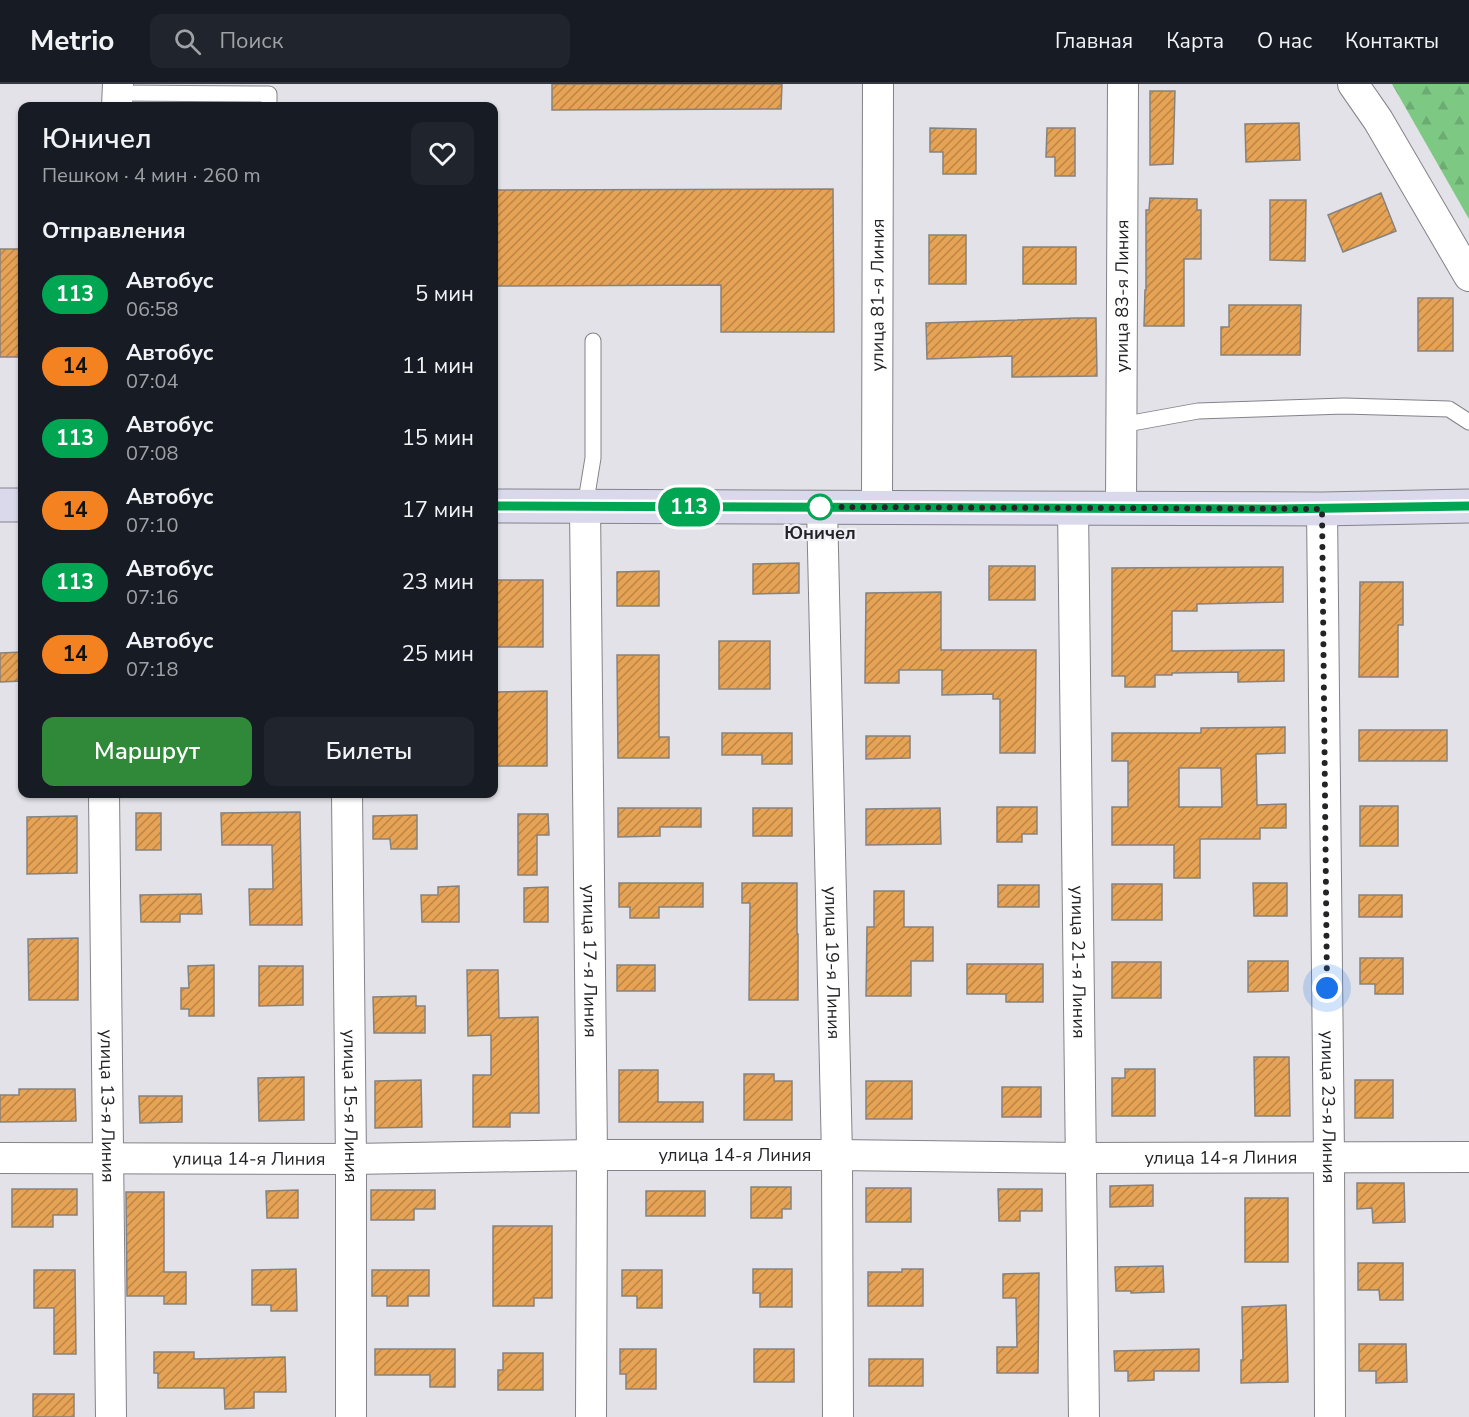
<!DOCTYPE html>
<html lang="ru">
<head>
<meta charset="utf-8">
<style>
  :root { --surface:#171b24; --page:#20242c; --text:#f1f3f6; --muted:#9ea1a6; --line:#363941; --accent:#308939 }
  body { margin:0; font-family:"Nunito Sans",sans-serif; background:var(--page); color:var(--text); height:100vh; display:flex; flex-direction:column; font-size:22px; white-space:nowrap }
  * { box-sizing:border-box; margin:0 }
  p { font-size:20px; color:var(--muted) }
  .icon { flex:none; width:33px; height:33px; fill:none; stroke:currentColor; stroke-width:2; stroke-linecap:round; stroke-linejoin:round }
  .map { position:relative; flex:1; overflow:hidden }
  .sheet { position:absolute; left:18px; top:18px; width:480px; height:696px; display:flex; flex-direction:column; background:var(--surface); border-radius:12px; box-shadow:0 2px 4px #0004 }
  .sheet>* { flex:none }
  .badge { padding:0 12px; border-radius:20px; font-size:21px; line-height:39px }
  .you { position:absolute; width:30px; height:30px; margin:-15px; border:4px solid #fff; border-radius:50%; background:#1a73e8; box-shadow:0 0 0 9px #1a73e833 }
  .map>.badge { position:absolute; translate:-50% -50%; box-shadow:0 0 0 3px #fff }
  h2 { padding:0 24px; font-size:22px; line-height:54px }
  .round { display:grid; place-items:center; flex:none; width:63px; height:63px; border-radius:12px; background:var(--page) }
  .head { display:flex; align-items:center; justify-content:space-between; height:102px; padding:0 24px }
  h1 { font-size:28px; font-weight:600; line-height:45px }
  .cta { display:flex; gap:12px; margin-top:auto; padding:12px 24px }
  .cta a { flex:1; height:69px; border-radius:12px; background:var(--accent); color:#fff; font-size:24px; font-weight:600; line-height:69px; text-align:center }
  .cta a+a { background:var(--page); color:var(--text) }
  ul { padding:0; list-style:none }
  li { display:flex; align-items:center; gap:18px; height:72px; padding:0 24px }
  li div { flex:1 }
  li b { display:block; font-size:22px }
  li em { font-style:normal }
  li .badge { min-width:66px; font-weight:700; text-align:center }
  header { display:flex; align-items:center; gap:36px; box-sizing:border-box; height:84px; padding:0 30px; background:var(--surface); border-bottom:2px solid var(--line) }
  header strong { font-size:28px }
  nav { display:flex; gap:33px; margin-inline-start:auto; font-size:21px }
  .search { width:420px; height:54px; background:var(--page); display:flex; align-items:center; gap:15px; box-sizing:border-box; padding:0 21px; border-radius:12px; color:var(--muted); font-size:22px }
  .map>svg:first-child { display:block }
  .forest { fill:url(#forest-firs) }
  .building { fill:url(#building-hatch); stroke:#86827e; stroke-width:1.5; fill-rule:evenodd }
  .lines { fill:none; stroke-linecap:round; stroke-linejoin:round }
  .service-casing { stroke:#838389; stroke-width:17 }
  .minor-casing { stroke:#838389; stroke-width:32 }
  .secondary-casing { stroke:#838389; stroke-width:35 }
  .service { stroke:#fff; stroke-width:15 }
  .minor { stroke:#fff; stroke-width:30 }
  .secondary { stroke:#dad9eb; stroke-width:33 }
  .line-casing { stroke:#fff; stroke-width:14 }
  .line { stroke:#00a651; stroke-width:9 }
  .walk { stroke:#242427; stroke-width:6; stroke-dasharray:0 10.8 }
  .stop-dot { fill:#fff; stroke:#00a651; stroke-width:3 }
  .labels { text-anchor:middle; stroke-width:4.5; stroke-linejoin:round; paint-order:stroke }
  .street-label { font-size:18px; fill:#242427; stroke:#f0eff6 }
  .stop-label { font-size:18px; font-weight:bold; fill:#242427; stroke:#f0eff6 }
</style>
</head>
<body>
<header>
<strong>Metrio</strong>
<div class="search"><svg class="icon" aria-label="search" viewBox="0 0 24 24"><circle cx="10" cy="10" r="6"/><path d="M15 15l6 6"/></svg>Поиск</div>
<nav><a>Главная</a><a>Карта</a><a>О нас</a><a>Контакты</a></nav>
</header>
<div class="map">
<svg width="1469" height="1333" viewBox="0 0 1469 1333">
  <defs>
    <pattern id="forest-firs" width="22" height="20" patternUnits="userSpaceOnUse" patternTransform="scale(1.5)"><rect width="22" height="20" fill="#7dc984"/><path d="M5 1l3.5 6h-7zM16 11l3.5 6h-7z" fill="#6cac72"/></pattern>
    <pattern id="building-hatch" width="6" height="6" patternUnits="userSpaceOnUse" patternTransform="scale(1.5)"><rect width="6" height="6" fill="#e7a355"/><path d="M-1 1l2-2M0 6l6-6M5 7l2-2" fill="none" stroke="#bb8546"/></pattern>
  </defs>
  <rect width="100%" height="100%" fill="#e2e2e8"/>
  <path class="forest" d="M 1392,0 L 1469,0 L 1469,135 Z"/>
  <path class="building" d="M 552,0 L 782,0 L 781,25 L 552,26 Z
    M 1150,7 L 1175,7 L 1173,80 L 1150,81 Z
    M 1299,39 L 1300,76 L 1246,78 L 1245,40 Z
    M 930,44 L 976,45 L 976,90 L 943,90 L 943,68 L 930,68 Z
    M 1047,44 L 1075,44 L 1075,92 L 1055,92 L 1055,73 L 1046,73 Z
    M 833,105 L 834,248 L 721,248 L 721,201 L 494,202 L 494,106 Z
    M 1381,109 L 1396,147 L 1343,168 L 1328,131 Z
    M 1150,114 L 1197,115 L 1197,126 L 1201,126 L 1201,175 L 1184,175 L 1184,242 L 1144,242 L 1145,206 L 1146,206 L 1146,126 L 1149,126 Z
    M 1270,116 L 1306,116 L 1305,177 L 1270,176 Z
    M 929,151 L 966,151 L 966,200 L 929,200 Z
    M 1023,163 L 1076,163 L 1076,200 L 1023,200 Z
    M 0,165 L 22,165 L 22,273 L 0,273 Z
    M 1418,214 L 1453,214 L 1453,267 L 1418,267 Z
    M 1229,221 L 1301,221 L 1300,271 L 1221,271 L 1221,243 L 1229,243 Z
    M 1076,234 L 1096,234 L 1097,292 L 1012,293 L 1012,272 L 927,275 L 926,239 Z
    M 799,479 L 799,509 L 753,510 L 753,480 Z
    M 989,482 L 1035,482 L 1035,516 L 989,516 Z
    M 1283,483 L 1283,518 L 1197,520 L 1197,527 L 1172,527 L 1172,567 L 1284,566 L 1284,597 L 1238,598 L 1238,588 L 1172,589 L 1172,591 L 1155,591 L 1155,603 L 1125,603 L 1125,592 L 1112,592 L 1112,484 Z
    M 659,487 L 659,522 L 617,522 L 617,488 Z
    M 494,496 L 543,496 L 543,563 L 494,563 Z
    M 1360,498 L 1403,498 L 1403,541 L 1398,541 L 1398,593 L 1359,593 Z
    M 941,508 L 941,566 L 1036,566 L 1035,669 L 1000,669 L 1000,615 L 993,615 L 993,610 L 942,611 L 942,586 L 899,586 L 899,599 L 865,599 L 866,509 Z
    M 719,557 L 770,557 L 770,605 L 719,605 Z
    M 22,568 L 22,597 L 0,598 L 0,569 Z
    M 617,571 L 659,571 L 659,653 L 669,653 L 669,674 L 618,674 Z
    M 547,607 L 547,682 L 494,682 L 494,608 Z
    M 1285,643 L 1285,669 L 1256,670 L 1257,721 L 1286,720 L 1286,744 L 1260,744 L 1260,755 L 1200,755 L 1200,794 L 1174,794 L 1174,761 L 1112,761 L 1112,723 L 1128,723 L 1128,677 L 1112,677 L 1112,649 L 1201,649 L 1201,644 ZM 1179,684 L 1221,684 L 1222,723 L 1179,723 Z
    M 1359,646 L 1447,646 L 1447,677 L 1359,677 Z
    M 722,649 L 792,649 L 792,680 L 762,680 L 762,671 L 722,671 Z
    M 866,652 L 910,652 L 910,674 L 866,675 Z
    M 1360,722 L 1398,722 L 1398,762 L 1360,762 Z
    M 997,723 L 1037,723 L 1037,750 L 1022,750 L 1022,758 L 997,758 Z
    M 618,724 L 701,724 L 701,743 L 660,743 L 660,752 L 618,753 Z
    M 753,724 L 792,724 L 792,752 L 753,752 Z
    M 940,724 L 941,760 L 866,761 L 866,725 Z
    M 300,728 L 302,841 L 250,841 L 249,805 L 273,805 L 272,761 L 222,761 L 221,729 Z
    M 136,729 L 161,729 L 161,766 L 136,766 Z
    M 518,730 L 548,730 L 549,751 L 537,751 L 537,791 L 518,791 Z
    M 417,731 L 417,765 L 391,765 L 390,755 L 373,755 L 373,732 Z
    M 77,732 L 77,789 L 27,790 L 27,733 Z
    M 619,799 L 703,799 L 703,823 L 659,823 L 659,834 L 630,834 L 630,823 L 619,823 Z
    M 742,799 L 797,799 L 797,850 L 798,850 L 798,916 L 749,916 L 750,819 L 742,819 Z
    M 1253,799 L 1287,799 L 1287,832 L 1254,832 Z
    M 1112,800 L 1162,800 L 1162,836 L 1112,836 Z
    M 998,801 L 1039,801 L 1039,823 L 998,823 Z
    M 459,802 L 459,838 L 422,838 L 421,811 L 438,811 L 438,803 Z
    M 548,803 L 548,838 L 524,838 L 524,804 Z
    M 874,807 L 904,807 L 904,843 L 933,843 L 933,877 L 911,877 L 911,912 L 866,912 L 867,843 L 874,843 Z
    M 201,810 L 202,830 L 180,830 L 180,838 L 141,838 L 140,811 Z
    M 1359,811 L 1402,811 L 1402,833 L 1359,833 Z
    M 78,854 L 78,916 L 29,916 L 28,855 Z
    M 1360,874 L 1403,874 L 1403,910 L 1375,910 L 1375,900 L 1360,900 Z
    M 1248,877 L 1288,877 L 1288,907 L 1248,908 Z
    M 1112,878 L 1161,878 L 1161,914 L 1112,914 Z
    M 967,880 L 1043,880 L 1043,918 L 1006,918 L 1006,910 L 967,910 Z
    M 214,881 L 214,932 L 189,932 L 189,925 L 181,925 L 181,904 L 189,904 L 188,882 Z
    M 617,881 L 655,881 L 655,907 L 617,907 Z
    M 259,882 L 303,882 L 303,921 L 259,922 Z
    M 467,886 L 498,886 L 499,934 L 538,933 L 539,1029 L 510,1029 L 510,1043 L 473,1043 L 473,991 L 491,991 L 491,951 L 468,952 Z
    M 416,912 L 416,922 L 425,922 L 425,949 L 374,949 L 373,913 Z
    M 1254,973 L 1289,973 L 1290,1032 L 1255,1032 Z
    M 1125,985 L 1155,985 L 1155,1032 L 1112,1032 L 1112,994 L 1125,994 Z
    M 619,986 L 658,986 L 658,1018 L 703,1018 L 703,1038 L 619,1038 Z
    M 744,990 L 774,990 L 774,997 L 792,997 L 792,1036 L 744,1036 Z
    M 304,993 L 304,1036 L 259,1037 L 258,994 Z
    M 421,996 L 422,1043 L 375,1044 L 375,997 Z
    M 1355,996 L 1393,996 L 1393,1034 L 1355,1034 Z
    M 866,997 L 912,997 L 912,1035 L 866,1035 Z
    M 1002,1003 L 1041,1003 L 1041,1033 L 1002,1033 Z
    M 19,1005 L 75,1005 L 76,1037 L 0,1038 L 0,1011 L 19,1011 Z
    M 139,1012 L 182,1012 L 182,1038 L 140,1039 Z
    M 1357,1099 L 1404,1099 L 1405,1138 L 1373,1139 L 1372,1124 L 1357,1125 Z
    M 1153,1101 L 1153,1122 L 1110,1123 L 1110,1102 Z
    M 751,1103 L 791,1103 L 791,1125 L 782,1125 L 782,1134 L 751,1134 Z
    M 866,1104 L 911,1104 L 911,1138 L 866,1138 Z
    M 12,1105 L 77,1105 L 77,1131 L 53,1131 L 53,1143 L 12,1143 Z
    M 998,1105 L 1042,1105 L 1042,1127 L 1020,1127 L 1020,1137 L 999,1137 Z
    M 298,1106 L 298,1134 L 267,1134 L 266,1107 Z
    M 371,1106 L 435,1106 L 435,1125 L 414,1125 L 414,1136 L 371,1136 Z
    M 646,1107 L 705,1107 L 705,1132 L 646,1132 Z
    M 126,1108 L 164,1108 L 164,1188 L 186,1188 L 186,1220 L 164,1220 L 164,1212 L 127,1212 Z
    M 1245,1114 L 1288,1114 L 1288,1178 L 1245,1178 Z
    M 493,1142 L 552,1142 L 552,1214 L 534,1214 L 534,1222 L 493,1222 Z
    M 1358,1179 L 1403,1179 L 1403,1216 L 1380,1216 L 1379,1206 L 1358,1206 Z
    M 1163,1182 L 1164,1208 L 1131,1209 L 1131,1207 L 1116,1207 L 1115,1183 Z
    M 296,1185 L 297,1227 L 271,1227 L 271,1221 L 252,1221 L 252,1186 Z
    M 753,1185 L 792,1185 L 792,1223 L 760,1223 L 760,1209 L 753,1209 Z
    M 902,1185 L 923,1185 L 923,1222 L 868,1222 L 868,1188 L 902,1188 Z
    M 34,1186 L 75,1186 L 76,1270 L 54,1270 L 54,1224 L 34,1224 Z
    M 372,1186 L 429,1186 L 429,1212 L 408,1212 L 408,1222 L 387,1222 L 387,1212 L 372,1212 Z
    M 622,1186 L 662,1186 L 662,1224 L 637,1224 L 637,1212 L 622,1212 Z
    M 1039,1189 L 1038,1289 L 997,1289 L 997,1263 L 1017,1263 L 1016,1214 L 1003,1214 L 1003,1190 Z
    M 1286,1221 L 1288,1298 L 1241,1299 L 1241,1276 L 1243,1276 L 1242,1223 Z
    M 1359,1260 L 1406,1260 L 1407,1298 L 1376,1299 L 1376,1287 L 1359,1287 Z
    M 375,1265 L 455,1265 L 455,1303 L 430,1303 L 430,1291 L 375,1291 Z
    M 620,1265 L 656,1265 L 656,1305 L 626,1305 L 626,1290 L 620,1290 Z
    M 754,1265 L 794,1265 L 794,1298 L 754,1298 Z
    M 1199,1265 L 1199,1287 L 1154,1287 L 1154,1296 L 1128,1297 L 1128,1287 L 1115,1287 L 1114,1267 Z
    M 154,1268 L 194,1268 L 194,1275 L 285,1273 L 286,1308 L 254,1308 L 254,1324 L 225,1325 L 224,1304 L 158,1304 L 158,1289 L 154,1289 Z
    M 503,1269 L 543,1269 L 543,1306 L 498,1306 L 498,1286 L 503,1286 Z
    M 869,1275 L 923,1275 L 923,1302 L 869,1302 Z
    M 33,1310 L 74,1310 L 74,1333 L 33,1333 Z"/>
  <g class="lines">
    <g class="service-casing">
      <path id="service" d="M 118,9 L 269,10 L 269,22
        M 1121,341 L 1198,327 L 1344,322 L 1449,325 L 1469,338
        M 585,423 L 593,374 L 593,257"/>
    </g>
    <g class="minor-casing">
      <g id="minor">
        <path d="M 1353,0 L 1378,36 L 1469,192"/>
        <path d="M 117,22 L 118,0"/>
        <path id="s1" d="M 585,423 L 592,1071 L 591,1333"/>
        <path id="s2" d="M 822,423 L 837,1071 L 838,1333"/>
        <path id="s3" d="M 877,423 L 878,0"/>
        <path id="s4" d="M 1073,424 L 1084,1333"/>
        <path id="s5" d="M 1121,424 L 1123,0"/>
        <path id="s6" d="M 1322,425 L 1329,1072 L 1330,1333"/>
        <path id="s7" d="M 104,710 L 111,1333"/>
        <path id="s8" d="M 347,710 L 351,1075 L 351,1333"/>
        <path id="s9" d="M 0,1074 L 351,1075 L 592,1071 L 837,1071 L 1080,1074 L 1469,1073"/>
      </g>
    </g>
    <g class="secondary-casing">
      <path id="secondary" d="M 0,421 L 22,421
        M 494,422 L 1322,425 L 1469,422"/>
    </g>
    <use href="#service" class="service"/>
    <use href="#minor" class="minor"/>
    <use href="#secondary" class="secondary"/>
  </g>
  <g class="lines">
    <g class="line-casing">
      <path id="line" d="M 494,422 L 1277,425 L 1469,422"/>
    </g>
    <use href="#line" class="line"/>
    <path class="walk" d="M 820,423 L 1322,425 L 1327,904"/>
  </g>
  <circle class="stop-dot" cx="820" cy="423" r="12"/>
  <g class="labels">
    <g class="street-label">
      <text dy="6" stroke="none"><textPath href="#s3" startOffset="212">улица 81-я Линия</textPath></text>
      <text dy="6" stroke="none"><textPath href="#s5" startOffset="212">улица 83-я Линия</textPath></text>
      <text dy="6" stroke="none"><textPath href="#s1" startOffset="454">улица 17-я Линия</textPath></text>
      <text dy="6" stroke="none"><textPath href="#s2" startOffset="456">улица 19-я Линия</textPath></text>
      <text dy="6" stroke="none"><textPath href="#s4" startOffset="454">улица 21-я Линия</textPath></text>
      <text dy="6" stroke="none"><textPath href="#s7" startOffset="312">улица 13-я Линия</textPath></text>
      <text dy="6" stroke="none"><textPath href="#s8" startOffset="312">улица 15-я Линия</textPath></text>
      <text dy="6" stroke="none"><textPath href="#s6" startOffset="598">улица 23-я Линия</textPath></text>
      <text dy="6" stroke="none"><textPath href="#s9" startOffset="735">улица 14-я Линия</textPath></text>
      <text dy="6" stroke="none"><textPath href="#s9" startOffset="1221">улица 14-я Линия</textPath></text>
      <text dy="6" stroke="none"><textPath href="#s9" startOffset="249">улица 14-я Линия</textPath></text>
    </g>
    <g class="stop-label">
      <text x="820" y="455">Юничел</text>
    </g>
  </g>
</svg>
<div class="you" style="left:1327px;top:904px"></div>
<b class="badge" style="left:689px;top:423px;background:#00a651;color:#fff">113</b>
<section class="sheet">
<div class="head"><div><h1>Юничел</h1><p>Пешком · 4 мин · 260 m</p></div><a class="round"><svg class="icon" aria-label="heart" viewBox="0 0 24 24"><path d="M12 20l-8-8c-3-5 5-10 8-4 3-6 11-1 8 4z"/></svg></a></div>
<h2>Отправления</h2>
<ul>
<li><span class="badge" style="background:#00a651;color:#fff">113</span><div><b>Автобус</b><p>06:58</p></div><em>5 мин</em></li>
<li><span class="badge" style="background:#f58220;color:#111">14</span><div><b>Автобус</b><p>07:04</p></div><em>11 мин</em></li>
<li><span class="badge" style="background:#00a651;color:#fff">113</span><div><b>Автобус</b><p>07:08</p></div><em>15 мин</em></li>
<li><span class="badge" style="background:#f58220;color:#111">14</span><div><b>Автобус</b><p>07:10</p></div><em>17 мин</em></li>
<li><span class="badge" style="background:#00a651;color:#fff">113</span><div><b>Автобус</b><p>07:16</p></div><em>23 мин</em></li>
<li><span class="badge" style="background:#f58220;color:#111">14</span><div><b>Автобус</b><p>07:18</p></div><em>25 мин</em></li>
</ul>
<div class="cta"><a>Маршрут</a><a>Билеты</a></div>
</section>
</div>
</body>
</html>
